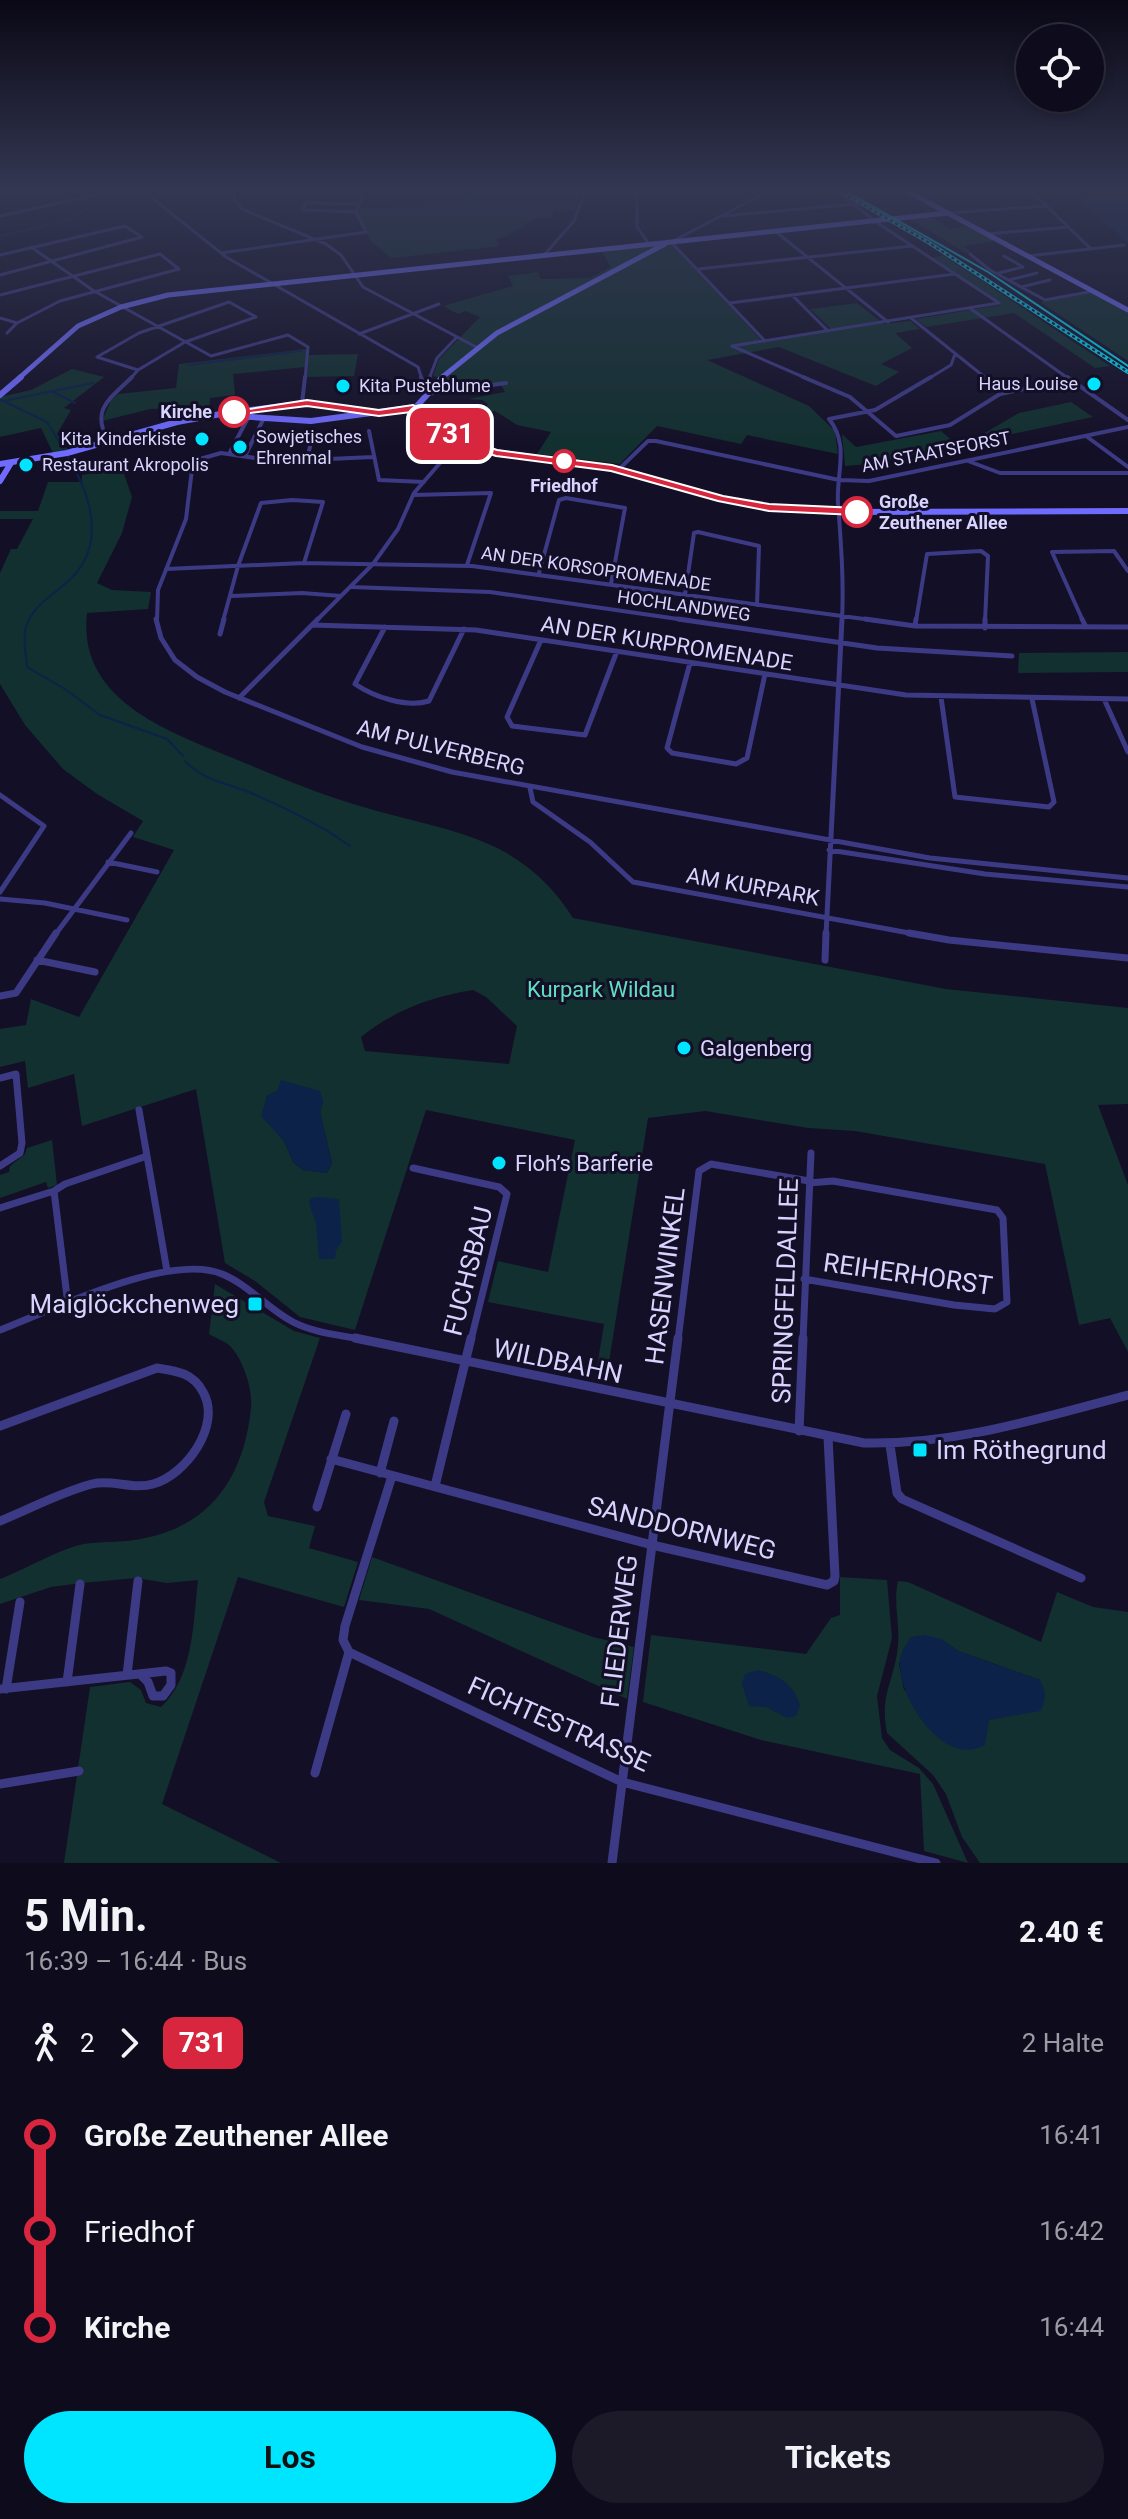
<!DOCTYPE html>
<html lang="de">
<head>
<meta charset="utf-8">
<style>
  :root { --surface:#0e0b1c; --page:#1c1929; --text:#f1f3f6; --muted:#9b9ba3; --line:#2e2b3b; --accent:#00e5ff }
  body { margin:0; font-family:Roboto,sans-serif; background:var(--page); color:var(--text); height:100vh; display:flex; flex-direction:column; font-size:30px; white-space:nowrap }
  * { box-sizing:border-box; margin:0 }
  p { font-size:26px; color:var(--muted) }
  .icon { flex:none; width:44px; height:44px; fill:none; stroke:currentColor; stroke-width:2; stroke-linecap:round; stroke-linejoin:round }
  .map { position:relative; height:1863px; overflow:hidden }
  .panel { display:flex; flex-direction:column; background:var(--surface); flex:1 }
  .panel>* { flex:none }
  .badge { padding:0 16px; border-radius:12px; font-size:28px; line-height:52px }
  .buttons { position:absolute; left:1016px; top:24px; display:grid; gap:16px }
  .buttons a { display:grid; place-items:center; width:88px; height:88px; border-radius:50%; background:var(--surface); box-shadow:0 4px 12px #0003,0 0 0 2px var(--line); font-size:40px }
  .map>.badge { position:absolute; translate:-50% -50%; box-shadow:0 0 0 4px #fff }
  .legs { display:flex; align-items:center; gap:12px; height:88px; padding:0 24px; font-size:26px }
  .legs p { margin-inline-start:auto }
  .summary { display:flex; align-items:center; justify-content:space-between; height:136px; padding:0 24px }
  h1 { font-size:44px; font-weight:700; line-height:60px }
  .action { display:flex; gap:16px; margin-top:auto; padding:16px 24px }
  .action a { flex:1; height:92px; border-radius:48px; background:var(--accent); color:#111; font-size:32px; font-weight:700; line-height:92px; text-align:center }
  .action a+a { background:var(--page); color:var(--text) }
  ul { padding:0 24px; list-style:none }
  li { display:flex; align-items:center; gap:28px; height:96px; font-size:30px }
  li i { display:grid; place-items:center; width:12px; height:100%; margin:0 10px; background:currentColor }
  li i::after { content:''; width:20px; height:20px; margin:-10px; border:6px solid; border-radius:50%; background:var(--surface) }
  li p { margin-inline-start:auto }
  li:first-child i { background:linear-gradient(#0000 50%,currentColor 0) }
  li:last-child i { background:linear-gradient(currentColor 50%,#0000 0) }
  .map>svg:first-child { display:block }
  .green { fill:#12302f; fill-rule:evenodd }
  .water { fill:#0c2248 }
  .lines { fill:none; stroke-linecap:round; stroke-linejoin:round }
  .stream { stroke:#0c2248; stroke-width:2 }
  .street-far4 { stroke:#3d3a85; stroke-width:3 }
  .street-far3 { stroke:#3d3a85; stroke-width:4 }
  .street-far2 { stroke:#3d3a85; stroke-width:5 }
  .street-far1 { stroke:#3d3a85; stroke-width:7 }
  .street { stroke:#3d3a85; stroke-width:9 }
  .secondary-far1 { stroke:#6f6bff; stroke-width:5 }
  .secondary { stroke:#6f6bff; stroke-width:6 }
  .tram { stroke:#00e5ff; stroke-width:2 }
  .rail-casing { stroke:#00e5ff; stroke-width:4 }
  .rail { stroke:#130f26; stroke-width:2; stroke-dasharray:3; stroke-linecap:butt }
  .line-1 { fill:#d7263d; stroke:#fff; stroke-width:2 }
  .poi-dot { fill:#00e5ff; stroke:#130f26; stroke-width:3 }
  .stop-1-dot { fill:#fff; stroke:#d7263d; stroke-width:4 }
  .labels { text-anchor:middle; stroke-width:6; stroke-linejoin:round; paint-order:stroke }
  .far-poi-label { font-size:18px; fill:#d9d4ff; stroke:#130f26; text-anchor:start }
  .far-stop-label { font-size:18px; font-weight:bold; fill:#d9d4ff; stroke:#130f26; text-anchor:end }
  .far-street-label { font-size:18px; fill:#d9d4ff; stroke:#130f26 }
  .street-label { font-size:22px; fill:#d9d4ff; stroke:#130f26 }
  .park-label { font-size:22px; fill:#5fe0c0; stroke:#130f26 }
  .poi-label { font-size:22px; fill:#d9d4ff; stroke:#130f26; text-anchor:start }
  .near-street-label { font-size:26px; fill:#d9d4ff; stroke:#130f26 }
  .near-poi-label { font-size:26px; fill:#d9d4ff; stroke:#130f26; text-anchor:end }
</style>
</head>
<body>
<div class="map">
<svg width="1128" height="1863" viewBox="0 0 1128 1863">
  <rect width="100%" height="100%" fill="#130f26"/>
  <path class="green" d="M 463,192 L 581,193 L 575,211 L 555,210 L 550,218 C 526,216 519,235 496,239 L 499,246 L 391,258 L 371,241 L 354,212 L 360,209 L 393,209 L 394,206 L 460,204 Z
    M 929,216 L 950,229 L 966,226 L 995,241 L 964,246 L 971,252 L 966,253 L 910,219 Z
    M 664,244 L 673,245 L 762,341 L 832,330 L 810,309 L 857,303 L 884,324 L 910,321 L 920,329 L 895,333 L 912,348 L 881,364 L 899,372 L 876,386 L 779,347 L 707,360 L 809,406 L 835,431 L 838,454 L 747,435 L 741,444 L 657,426 L 620,464 L 537,454 L 551,432 L 517,425 L 495,411 L 482,416 L 488,404 L 482,400 L 468,399 L 505,392 L 501,385 L 434,393 L 446,379 L 433,376 L 439,359 L 480,317 L 465,311 L 458,314 L 443,306 L 513,286 L 508,276 L 538,272 L 541,279 L 590,278 L 611,267 L 602,252 Z
    M 943,255 L 1110,366 L 1095,368 L 1014,313 L 926,327 L 916,319 L 1001,305 L 932,258 Z
    M 1092,293 L 1128,313 L 1128,361 L 1040,302 Z
    M 306,349 L 308,355 L 358,354 L 354,376 L 305,377 L 305,367 L 233,374 L 235,395 L 210,398 L 209,412 L 189,416 L 188,413 L 175,414 L 175,408 L 150,409 L 102,421 L 111,400 L 118,394 L 176,388 L 179,364 Z
    M 72,369 L 104,377 L 64,408 L 71,410 L 57,434 L 68,450 L 53,453 L 41,428 L 0,437 L 0,397 L 31,390 Z
    M 1071,402 L 1093,417 L 870,464 L 845,466 L 842,434 L 856,447 L 941,431 L 955,443 L 976,438 L 1019,413 Z
    M 122,468 L 132,497 L 122,533 L 97,583 L 112,590 L 151,592 L 148,609 L 87,613 C 77,700 168,731 233,758 C 278,777 323,796 370,809 C 411,821 454,828 493,846 C 527,862 553,886 573,918 L 946,989 L 1128,1008 L 1128,1104 L 1098,1105 L 1128,1185 L 1128,1352 L 1110,1318 L 1079,1325 L 1045,1164 L 855,1131 L 808,1128 L 705,1111 L 648,1118 L 606,1381 L 595,1379 L 604,1324 L 488,1302 L 498,1261 L 548,1272 L 575,1140 L 426,1110 L 355,1330 L 300,1317 L 255,1281 L 225,1263 L 196,1089 L 82,1126 L 74,1074 L 28,1088 L 25,1061 L 0,1067 L 0,1029 L 26,1025 L 31,999 L 79,1017 L 174,850 L 133,837 L 143,821 L 97,794 L 63,769 L 25,725 L 0,684 L 0,573 L 11,549 L 17,549 L 33,519 L 0,519 L 0,511 L 38,511 L 48,482 L 82,482 L 82,475 ZM 473,990 L 486,997 L 517,1026 L 509,1064 L 365,1051 L 361,1037 C 395,1010 430,997 473,990 ZM 277,1091 L 323,1101 L 320,1112 L 332,1163 L 327,1173 L 303,1170 L 293,1162 L 284,1141 L 262,1116 L 267,1096 Z
    M 1128,652 L 1128,672 L 1018,673 L 1019,653 Z
    M 52,1140 L 57,1185 L 48,1188 L 46,1182 L 0,1198 L 0,1175 L 9,1172 L 10,1166 L 25,1154 L 27,1148 Z
    M 215,1284 L 294,1331 L 320,1338 L 264,1502 L 268,1516 L 315,1526 L 309,1548 L 358,1562 L 344,1607 L 238,1577 L 162,1804 L 281,1863 L 64,1863 L 90,1687 L 130,1682 L 141,1690 L 146,1703 L 161,1707 C 194,1676 193,1623 198,1580 L 167,1583 L 136,1578 L 82,1583 L 51,1587 L 0,1604 L 0,1579 C 24,1570 61,1548 84,1544 C 104,1541 125,1543 145,1538 C 213,1524 244,1475 251,1408 C 253,1390 243,1359 230,1346 C 225,1341 215,1338 209,1334 Z
    M 372,1557 L 593,1637 L 634,1647 L 627,1699 L 429,1609 L 359,1600 Z
    M 840,1577 L 887,1580 L 892,1638 L 877,1696 L 882,1738 L 890,1750 L 919,1768 L 933,1784 L 968,1863 L 924,1851 L 920,1774 L 761,1740 L 643,1702 L 651,1635 L 806,1654 L 831,1618 L 840,1615 Z
    M 898,1581 L 908,1582 L 1041,1642 L 1057,1592 L 1093,1607 L 1128,1612 L 1128,1863 L 980,1863 L 962,1837 L 946,1794 L 933,1775 L 887,1733 C 879,1694 895,1680 898,1645 C 900,1623 893,1603 898,1581 ZM 941,1639 L 958,1651 L 1040,1680 L 1003,1717 L 988,1720 L 904,1690 L 899,1664 L 904,1648 Z"/>
  <path class="water" d="M 1080,190 L 1128,190 L 1128,243 L 1078,199 L 1081,197 Z
    M 281,1080 L 320,1091 L 323,1101 L 320,1112 L 332,1163 L 327,1173 L 303,1170 L 293,1162 L 284,1141 L 261,1116 L 267,1096 L 277,1091 Z
    M 319,1197 L 339,1199 L 342,1242 L 336,1250 L 335,1259 L 319,1259 L 316,1224 L 309,1203 L 311,1198 Z
    M 925,1635 L 941,1639 L 958,1651 L 1040,1680 C 1046,1691 1047,1700 1040,1711 L 989,1720 L 985,1745 C 945,1768 901,1702 900,1666 C 899,1655 905,1646 911,1637 Z
    M 758,1670 C 779,1675 793,1684 800,1705 L 796,1716 L 787,1718 L 766,1707 L 749,1706 L 742,1684 L 745,1674 Z"/>
  <g class="lines">
    <path class="stream" d="M 1035,190 L 1081,198
      M 0,236 L 69,220 L 105,196
      M 189,365 L 301,351
      M 51,391 L 75,403
      M 1,400 L 47,422 L 64,450
      M 4,401 L 93,383
      M 68,457 C 93,499 108,548 65,584 C 51,596 33,607 27,624 C 22,637 26,653 27,667 L 65,689 L 100,715 L 167,739 L 183,756
      M 185,761 C 204,781 227,783 251,793 C 286,808 320,824 350,846"/>
    <path class="street-far4" d="M 142,190 L 226,257 L 418,367 L 422,379
      M 235,190 L 234,199 L 242,209 L 326,244 L 341,255 L 363,287 L 478,348
      M 419,190 L 661,193 L 691,190
      M 834,190 L 879,224 L 999,303
      M 1030,190 L 1091,249
      M 637,193 L 637,227 L 649,244
      M 356,212 L 302,210 L 306,203 L 359,204
      M 948,213 L 1047,206
      M 0,216 L 118,190
      M 724,216 L 856,204
      M 775,231 L 888,322
      M 987,234 L 1069,227
      M 31,247 L 94,291 L 211,356 L 288,335 L 308,347 L 305,379
      M 221,253 L 366,232 L 356,212 L 365,190
      M 545,254 L 574,221 L 586,190
      M 970,254 L 990,270 L 1045,300 L 1094,291
      M 0,255 L 125,226 L 142,237 L 0,275
      M 1028,256 L 1124,245
      M 698,269 L 912,246
      M 999,273 L 1023,267 L 1004,256
      M 1009,280 L 1037,273
      M 1021,287 L 1050,280
      M 0,295 L 160,254 L 179,269 L 60,301 L 17,323 L 0,318
      M 792,295 L 828,331
      M 229,302 L 256,317 L 185,342 L 138,370 L 97,357 L 139,333 Z
      M 730,303 L 955,274
      M 971,309 L 1069,379
      M 911,318 L 987,379
      M 7,333 L 17,323
      M 359,334 L 439,304
      M 765,341 L 671,242 L 771,190
      M 732,346 L 808,379
      M 732,346 L 999,303
      M 130,379 L 138,370
      M 429,379 L 437,358 L 456,338
      M 928,379 L 951,365 L 955,354"/>
    <path class="street-far3" d="M 421,377 L 424,386 L 432,389
      M 803,377 L 850,397 L 896,436 L 950,425 L 1000,394 L 1071,379
      M 984,377 L 1005,393
      M 1067,377 L 1128,420
      M 424,382 L 430,377
      M 427,394 L 506,383
      M 302,403 L 305,377
      M 369,431 L 379,480 L 424,482
      M 313,433 L 307,460 L 373,457
      M 1086,436 L 1128,467
      M 108,440 C 90,409 111,398 132,377
      M 229,454 L 248,418
      M 246,454 L 263,420
      M 968,461 L 1000,473 L 1128,473
      M 618,470 L 648,441 L 656,441 L 839,480 L 869,481 L 1128,427
      M 413,495 L 491,493 L 467,565
      M 166,569 L 304,563 L 472,566 L 879,621
      M 539,573 L 559,500 L 566,498 L 625,508 L 611,584
      M 351,587 L 490,592 L 692,621
      M 685,595 L 694,533 L 698,532 L 759,546 L 757,605
      M 231,596 L 302,593 L 341,596
      M 157,621 L 158,590 L 186,519 L 193,461 L 221,453 L 269,460
      M 223,621 L 238,566 L 261,503 L 292,500 L 323,502 L 304,563
      M 316,621 L 373,564 L 398,529 L 414,493 L 460,440
      M 842,621 C 844,581 841,543 838,503 C 836,473 850,445 829,419 L 875,410 L 931,377
      M 916,621 L 927,554 L 981,551 L 988,556 L 985,621
      M 1083,621 L 1052,552 L 1114,551 L 1128,571"/>
    <path class="street-far2" d="M 156,619 L 161,638 L 175,660 L 197,677 L 225,692 L 362,747 L 452,772 L 930,858 L 1128,878
      M 678,619 L 877,648 L 1012,656
      M 865,619 L 915,626 L 1128,627
      M 1082,619 L 1086,627
      M 312,625 L 476,630 L 906,695 L 1128,699
      M 915,626 L 916,619
      M 385,627 L 355,684 C 374,697 407,708 429,701 L 464,629
      M 985,628 L 985,619
      M 220,634 L 224,619
      M 541,640 L 507,717 L 512,726 L 585,735 L 617,651
      M 690,663 L 667,748 L 672,753 L 736,764 L 747,758 L 765,674
      M 941,697 L 955,797 L 1049,807 L 1054,802 L 1032,699
      M 239,698 L 318,619
      M 1104,699 L 1128,752
      M 530,788 L 533,802 L 590,842 L 633,882 L 920,935
      M 0,795 L 44,826 L 0,892
      M 829,850 L 985,874 L 1128,887
      M 108,862 L 157,872
      M 0,899 L 45,903 L 127,920
      M 55,935 L 131,833
      M 826,935 L 842,619"/>
    <path class="street-far1" d="M 909,933 L 949,940 L 1128,958
      M 37,960 L 95,972
      M 825,960 L 826,933
      M 0,996 L 16,993 L 56,933
      M 0,1078 L 16,1074 L 22,1143 L 20,1153 L 0,1166
      M 139,1110 L 167,1271
      M 413,1168 L 499,1187 L 507,1194 L 471,1340
      M 54,1191 L 65,1184 L 147,1156
      M 0,1208 L 54,1191 L 68,1305
      M 804,1279 L 954,1305 L 995,1309 L 1007,1302 L 1003,1218 L 997,1210 L 833,1181 L 809,1183
      M 0,1330 C 52,1310 170,1252 222,1274 C 249,1285 268,1309 293,1322 C 314,1333 341,1335 364,1340
      M 678,1340 L 699,1171 L 711,1164 L 809,1181
      M 803,1340 L 811,1153"/>
    <path class="street" d="M 355,1338 L 864,1443 C 956,1445 1040,1418 1128,1395
      M 0,1426 L 157,1368 C 177,1371 193,1373 203,1392 C 222,1425 186,1475 153,1484 C 133,1490 112,1479 92,1484 C 61,1492 30,1509 0,1521
      M 799,1431 L 803,1338
      M 890,1445 L 897,1493 L 902,1499 L 1081,1578
      M 331,1459 L 652,1545 L 827,1585 L 834,1581 L 835,1576 L 828,1437
      M 380,1473 L 394,1421
      M 392,1476 L 345,1626 L 343,1640 L 349,1652 L 622,1782 L 936,1863
      M 435,1486 L 471,1338
      M 317,1507 L 346,1414
      M 127,1675 L 138,1581
      M 67,1682 L 80,1584
      M 0,1689 L 166,1671 L 171,1673 L 171,1685 L 163,1696 L 153,1696 L 148,1682 L 140,1674
      M 6,1689 L 20,1602
      M 315,1773 L 349,1652
      M 0,1784 L 79,1771
      M 612,1863 L 678,1338"/>
    <path class="secondary-far1" d="M 905,190 L 1128,310
      M 18,379 L 78,326 L 121,307 L 168,295 L 948,213
      M 440,379 L 497,333 L 665,244"/>
    <path class="secondary" d="M 0,395 L 21,377
      M 413,408 L 460,440 L 488,451 L 612,468 L 714,497 L 769,508 L 839,512 L 1128,511
      M 221,415 L 311,421 L 416,407 L 443,377
      M 0,464 L 67,453 L 177,422 L 226,413 L 307,403 L 371,412
      M 0,481 L 11,463"/>
    <path class="tram" d="M 844,190 L 988,272 L 1128,366"/>
    <g class="rail-casing">
      <path id="rail" d="M 838,190 L 928,242 L 1128,372"/>
    </g>
    <use href="#rail" class="rail"/>
  </g>
  <linearGradient id="sky" x2="0" y2="1"><stop stop-color="#0a0815"/><stop offset="0.42" stop-color="#333752"/><stop offset="1" stop-color="#333752" stop-opacity="0"/></linearGradient>
  <rect width="1128" height="451" fill="url(#sky)"/>
  <path class="line-1" d="M 307,400 L 379,410 L 413,405 L 463,438 L 497,450 L 612,465 L 723,496 L 769,504 L 857,508 L 862,512 L 857,515 L 769,511 L 718,501 L 611,471 L 496,456 L 456,443 L 411,412 L 379,416 L 307,406 L 234,415 L 230,412 Z"/>
  <g class="poi-dot">
    <circle cx="1094" cy="384" r="8"/>
    <circle cx="343" cy="386" r="8"/>
    <circle cx="202" cy="439" r="8"/>
    <circle cx="240" cy="447" r="8"/>
    <circle cx="26" cy="465" r="8"/>
    <circle cx="684" cy="1048" r="8"/>
    <circle cx="499" cy="1163" r="8"/>
    <rect x="247" y="1296" width="16" height="16" rx="4"/>
    <rect x="912" y="1442" width="16" height="16" rx="4"/>
  </g>
  <g class="stop-1-dot">
    <circle cx="234" cy="412" r="14"/>
    <circle cx="564" cy="461" r="10"/>
    <circle cx="857" cy="512" r="14"/>
  </g>
  <g class="labels">
    <g class="far-poi-label">
      <text x="1078" y="390" text-anchor="end">Haus Louise</text>
      <text x="359" y="392">Kita Pusteblume</text>
      <text x="256" y="443">Sowjetisches<tspan x="256" dy="21">Ehrenmal</tspan></text>
      <text x="186" y="445" text-anchor="end">Kita Kinderkiste</text>
      <text x="42" y="471">Restaurant Akropolis</text>
    </g>
    <g class="far-stop-label">
      <text x="212" y="418">Kirche</text>
      <text x="564" y="492" text-anchor="middle">Friedhof</text>
      <text x="879" y="508" text-anchor="start">Große<tspan x="879" dy="21">Zeuthener Allee</tspan></text>
    </g>
    <g class="far-street-label">
      <text transform="translate(936 452) rotate(-11)" y="6">AM STAATSFORST</text>
      <text transform="translate(596 569) rotate(8)" y="6">AN DER KORSOPROMENADE</text>
      <text transform="translate(684 606) rotate(8)" y="6">HOCHLANDWEG</text>
    </g>
    <g class="street-label">
      <text transform="translate(667 643) rotate(9)" y="8">AN DER KURPROMENADE</text>
      <text transform="translate(441 747) rotate(14)" y="8">AM PULVERBERG</text>
      <text transform="translate(753 886) rotate(10)" y="8">AM KURPARK</text>
    </g>
    <g class="park-label">
      <text x="601" y="997">Kurpark Wildau</text>
    </g>
    <g class="poi-label">
      <text x="700" y="1056">Galgenberg</text>
      <text x="515" y="1171">Floh’s Barferie</text>
    </g>
    <g class="near-street-label">
      <text transform="translate(468 1271) rotate(-76)" y="9">FUCHSBAU</text>
      <text transform="translate(908 1274) rotate(8)" y="9">REIHERHORST</text>
      <text transform="translate(665 1276) rotate(-83)" y="9">HASENWINKEL</text>
      <text transform="translate(785 1291) rotate(-88)" y="9">SPRINGFELDALLEE</text>
      <text transform="translate(558 1361) rotate(12)" y="9">WILDBAHN</text>
      <text transform="translate(682 1528) rotate(14)" y="9">SANDDORNWEG</text>
      <text transform="translate(619 1631) rotate(-83)" y="9">FLIEDERWEG</text>
      <text transform="translate(559 1724) rotate(24)" y="9">FICHTESTRASSE</text>
    </g>
    <g class="near-poi-label">
      <text x="239" y="1313">Maiglöckchenweg</text>
      <text x="936" y="1459" text-anchor="start">Im Röthegrund</text>
    </g>
  </g>
</svg>
<div class="buttons">
<a><svg class="icon" aria-label="locate" viewBox="0 0 24 24"><circle cx="12" cy="12" r="6"/><path d="M12 2v4M12 18v4M2 12h4M18 12h4"/></svg></a>
</div>
<b class="badge" style="left:450px;top:434px;background:#d7263d;color:#fff">731</b>
</div>
<section class="panel">
<div class="summary"><div><h1>5 Min.</h1><p>16:39 – 16:44 · Bus</p></div><b>2.40 €</b></div>
<div class="legs"><svg class="icon" aria-label="walk" viewBox="0 0 24 24"><circle cx="13" cy="4" r="2"/><path d="M13 8l-2 6 4 7M11 14l-3 7M7 12l3-4h3l4 4"/></svg>2<svg class="icon" aria-label="forward" viewBox="0 0 24 24"><path d="M9 5l7 7-7 7"/></svg><b class="badge" style="background:#d7263d;color:#fff">731</b><p>2 Halte</p></div>
<ul>
<li><i style="color:#d7263d"></i><b>Große Zeuthener Allee</b><p>16:41</p></li>
<li><i style="color:#d7263d"></i><span>Friedhof</span><p>16:42</p></li>
<li><i style="color:#d7263d"></i><b>Kirche</b><p>16:44</p></li>
</ul>
<div class="action"><a>Los</a><a>Tickets</a></div>
</section>
</body>
</html>
